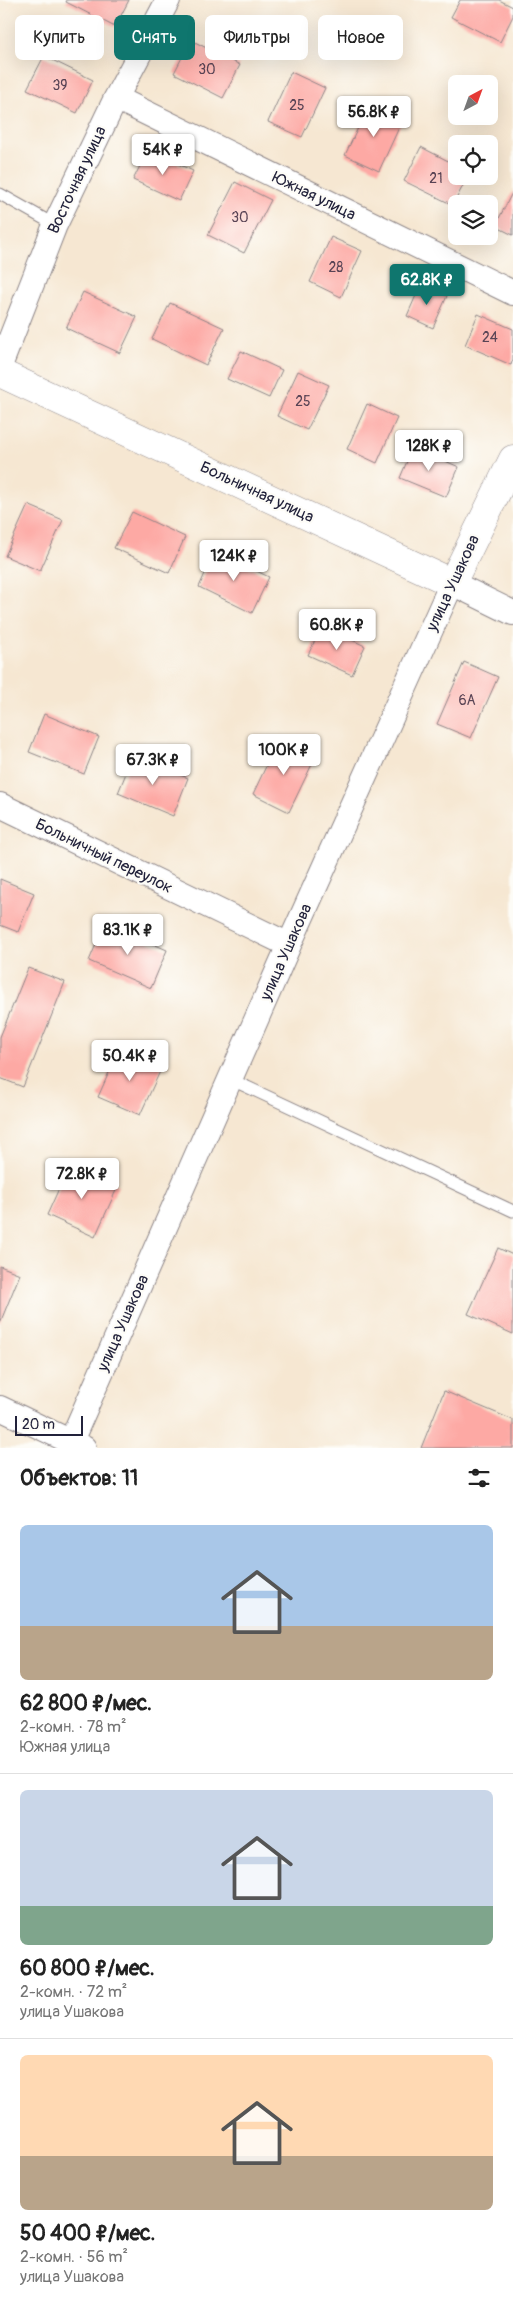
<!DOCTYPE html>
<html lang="ru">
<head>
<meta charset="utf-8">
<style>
  :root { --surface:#fff; --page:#f6f6f6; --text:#222; --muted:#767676; --line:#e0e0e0; --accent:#0f766e }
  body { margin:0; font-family:Pangolin,sans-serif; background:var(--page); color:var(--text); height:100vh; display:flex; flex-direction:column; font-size:19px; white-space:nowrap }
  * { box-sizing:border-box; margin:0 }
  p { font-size:16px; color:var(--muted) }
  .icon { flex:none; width:28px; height:28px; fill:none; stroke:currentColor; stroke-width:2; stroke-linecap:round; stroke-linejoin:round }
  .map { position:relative; height:1448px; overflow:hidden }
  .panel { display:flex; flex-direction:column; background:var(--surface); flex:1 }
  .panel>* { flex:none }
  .banner { position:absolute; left:15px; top:15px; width:484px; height:45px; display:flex; gap:10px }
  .needle { width:32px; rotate:41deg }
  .fabs { position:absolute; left:448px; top:75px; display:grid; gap:10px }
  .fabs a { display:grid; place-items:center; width:50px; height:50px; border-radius:8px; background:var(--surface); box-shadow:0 5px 20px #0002; font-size:25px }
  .scale { position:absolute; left:15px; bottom:12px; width:68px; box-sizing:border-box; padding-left:5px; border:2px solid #22223b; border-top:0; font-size:14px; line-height:18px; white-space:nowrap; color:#22223b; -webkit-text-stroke:4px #fdfcf7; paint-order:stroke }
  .price { position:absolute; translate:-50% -42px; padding:0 11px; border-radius:5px; background:#fff; color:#222; font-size:16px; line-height:32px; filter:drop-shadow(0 1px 2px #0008) }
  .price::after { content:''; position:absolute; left:50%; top:30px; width:15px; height:11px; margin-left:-8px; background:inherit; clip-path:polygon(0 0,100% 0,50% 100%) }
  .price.selected { background:var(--accent); color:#fff }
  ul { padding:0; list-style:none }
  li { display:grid; align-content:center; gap:10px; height:265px; padding:0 20px }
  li+li { border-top:1px solid var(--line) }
  li span { display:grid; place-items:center; height:155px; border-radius:8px; color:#555 }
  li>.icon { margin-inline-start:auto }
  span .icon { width:90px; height:90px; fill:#fffc; stroke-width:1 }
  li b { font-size:21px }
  h2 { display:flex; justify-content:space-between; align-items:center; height:60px; padding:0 20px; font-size:21px }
  .tag { padding:0 18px; border-radius:8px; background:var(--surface); box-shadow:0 5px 20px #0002; font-size:18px; line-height:45px }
  .tag.selected { background:var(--accent); color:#fff }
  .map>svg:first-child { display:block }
  .building { fill:#fda9a4 }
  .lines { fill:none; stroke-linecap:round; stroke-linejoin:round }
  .service-casing { stroke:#8c8486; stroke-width:13 }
  .minor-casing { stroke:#8c8486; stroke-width:26 }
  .tertiary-casing { stroke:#8c8486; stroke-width:29 }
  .service { stroke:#fff; stroke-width:11 }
  .minor { stroke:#fff; stroke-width:24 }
  .tertiary { stroke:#fff; stroke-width:28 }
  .labels { text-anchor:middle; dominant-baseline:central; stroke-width:4.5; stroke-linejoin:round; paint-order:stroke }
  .number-label { font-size:14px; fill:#594455 }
  .street-label { font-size:16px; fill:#22223b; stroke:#fdfcf7 }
</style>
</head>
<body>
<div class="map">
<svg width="513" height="1448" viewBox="0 0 513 1448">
  <rect width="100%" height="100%" fill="#fdfcf7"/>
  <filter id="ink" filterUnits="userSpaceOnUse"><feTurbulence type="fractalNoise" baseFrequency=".02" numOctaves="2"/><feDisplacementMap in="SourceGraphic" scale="10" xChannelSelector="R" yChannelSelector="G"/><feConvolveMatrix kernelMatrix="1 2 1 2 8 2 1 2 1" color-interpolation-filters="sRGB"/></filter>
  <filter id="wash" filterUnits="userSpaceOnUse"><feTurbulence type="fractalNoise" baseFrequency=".0096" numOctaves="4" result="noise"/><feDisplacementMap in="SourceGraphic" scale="20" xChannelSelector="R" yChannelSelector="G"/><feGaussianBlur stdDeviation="1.12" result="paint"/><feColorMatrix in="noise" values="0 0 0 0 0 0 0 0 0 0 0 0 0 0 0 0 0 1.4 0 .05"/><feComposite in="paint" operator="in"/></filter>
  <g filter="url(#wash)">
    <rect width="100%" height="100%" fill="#f6e7d2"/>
    <g id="blocks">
      <path class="building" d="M 67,0 L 129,0 L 115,27 L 66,2 Z
        M 460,0 L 499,0 L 513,7 L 513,16 L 500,42 L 451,17 Z
        M 191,40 L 240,65 L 223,98 L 174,73 Z
        M 44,56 L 93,80 L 77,113 L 27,89 Z
        M 291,72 L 325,88 L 302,137 L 268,122 Z
        M 369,105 L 402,121 L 379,171 L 345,155 Z
        M 421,147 L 456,165 L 456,176 L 468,176 L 453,205 L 404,181 Z
        M 148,150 L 193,171 L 179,201 L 133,180 Z
        M 235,182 L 271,200 L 244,253 L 208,235 Z
        M 513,191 L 513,235 L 495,226 Z
        M 331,237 L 362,251 L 341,297 L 310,282 Z
        M 421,284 L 447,296 L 433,328 L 407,316 Z
        M 83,292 L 137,317 L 120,353 L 66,328 Z
        M 170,303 L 224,328 L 206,365 L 152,339 Z
        M 478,314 L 513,329 L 513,359 L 511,365 L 465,345 Z
        M 241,351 L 282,370 L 269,398 L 227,379 Z
        M 298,371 L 329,385 L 307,430 L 277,416 Z
        M 367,404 L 397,418 L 377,463 L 347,449 Z
        M 413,447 L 459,467 L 446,497 L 400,478 Z
        M 28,505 L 63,520 L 40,571 L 5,556 Z
        M 132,512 L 185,537 L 169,573 L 114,548 Z
        M 215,551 L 269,577 L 252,613 L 199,587 Z
        M 322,626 L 365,646 L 352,675 L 308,655 Z
        M 464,662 L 498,677 L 471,738 L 437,724 Z
        M 44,714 L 99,737 L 84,774 L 29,752 Z
        M 278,741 L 315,758 L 289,812 L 253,794 Z
        M 133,756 L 188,778 L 173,816 L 118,793 Z
        M 0,879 L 34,893 L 18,932 L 0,925 Z
        M 105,923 L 167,950 L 151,988 L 89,961 Z
        M 28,968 L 65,982 L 23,1087 L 0,1078 L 0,1037 Z
        M 120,1048 L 162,1067 L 140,1115 L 98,1097 Z
        M 70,1164 L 118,1186 L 95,1237 L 47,1215 Z
        M 498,1248 L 513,1255 L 513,1334 L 468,1314 Z
        M 0,1266 L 20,1274 L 0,1323 Z
        M 444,1391 L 513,1420 L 513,1448 L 421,1448 Z"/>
    </g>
  </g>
  <g filter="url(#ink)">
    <use href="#blocks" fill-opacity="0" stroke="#8c8486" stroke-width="1"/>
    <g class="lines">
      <g class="service-casing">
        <path id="service" d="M 0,194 L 55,225
          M 230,1079 L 513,1211"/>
      </g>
      <g class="minor-casing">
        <path id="minor" d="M 116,98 L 513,293
          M 0,366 L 55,225 L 116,98 L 168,0
          M 0,805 L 289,945
          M 0,1408 L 84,1448
          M 68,1448 L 289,945 L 452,583 L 513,613"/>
      </g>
      <g class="tertiary-casing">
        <path id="tertiary" d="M 0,373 L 452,583 L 513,459"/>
      </g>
      <use href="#service" class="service"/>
      <use href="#minor" class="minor"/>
      <use href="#tertiary" class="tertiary"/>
    </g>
  </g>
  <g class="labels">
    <g class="number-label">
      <text x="207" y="69">30</text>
      <text x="60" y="85">39</text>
      <text x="297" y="105">25</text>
      <text x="436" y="178">21</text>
      <text x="240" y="217">30</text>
      <text x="336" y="267">28</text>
      <text x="490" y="337">24</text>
      <text x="303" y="401">25</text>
      <text x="467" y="700">6А</text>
    </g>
    <g class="street-label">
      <text transform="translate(77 180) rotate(-65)">Восточная улица</text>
      <text transform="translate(314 196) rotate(26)">Южная улица</text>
      <text transform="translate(257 492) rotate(25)">Больничная улица</text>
      <text transform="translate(453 583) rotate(-65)">улица Ушакова</text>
      <text transform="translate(104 856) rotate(26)">Больничный переулок</text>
      <text transform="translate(286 952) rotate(-66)">улица Ушакова</text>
      <text transform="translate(123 1323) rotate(-66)">улица Ушакова</text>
    </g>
  </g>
</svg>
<div class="fabs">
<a><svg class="needle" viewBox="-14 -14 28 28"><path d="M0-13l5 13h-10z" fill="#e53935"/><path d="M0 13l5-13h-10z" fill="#767676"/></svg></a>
<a><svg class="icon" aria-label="locate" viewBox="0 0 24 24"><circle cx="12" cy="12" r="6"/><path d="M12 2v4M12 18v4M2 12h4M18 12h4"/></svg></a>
<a><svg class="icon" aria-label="layers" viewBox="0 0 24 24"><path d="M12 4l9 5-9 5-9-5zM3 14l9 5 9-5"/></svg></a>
</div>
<div class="scale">20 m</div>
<b class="price" style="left:374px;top:138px">56.8K ₽</b>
<b class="price" style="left:163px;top:176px">54K ₽</b>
<b class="price selected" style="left:427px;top:306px">62.8K ₽</b>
<b class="price" style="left:429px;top:472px">128K ₽</b>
<b class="price" style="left:234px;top:582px">124K ₽</b>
<b class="price" style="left:337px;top:651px">60.8K ₽</b>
<b class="price" style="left:284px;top:776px">100K ₽</b>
<b class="price" style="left:153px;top:786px">67.3K ₽</b>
<b class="price" style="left:128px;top:956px">83.1K ₽</b>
<b class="price" style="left:130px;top:1082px">50.4K ₽</b>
<b class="price" style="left:82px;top:1200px">72.8K ₽</b>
<div class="banner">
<a class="tag">Купить</a>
<a class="tag selected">Снять</a>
<a class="tag">Фильтры</a>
<a class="tag">Новое</a>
</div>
</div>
<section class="panel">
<h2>Объектов: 11<svg class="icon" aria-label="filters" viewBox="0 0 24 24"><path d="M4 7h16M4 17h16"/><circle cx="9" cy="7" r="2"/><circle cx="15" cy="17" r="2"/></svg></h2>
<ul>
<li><span style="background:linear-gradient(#a9c7e8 65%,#b9a48a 0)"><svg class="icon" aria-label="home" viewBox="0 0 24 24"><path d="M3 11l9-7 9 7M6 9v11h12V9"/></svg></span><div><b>62 800 ₽/мес.</b><p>2-комн. · 78 m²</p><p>Южная улица</p></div></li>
<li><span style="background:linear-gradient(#c9d6e8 75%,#7fa58c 0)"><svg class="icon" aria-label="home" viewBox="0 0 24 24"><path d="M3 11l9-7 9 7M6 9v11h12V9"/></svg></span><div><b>60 800 ₽/мес.</b><p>2-комн. · 72 m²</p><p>улица Ушакова</p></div></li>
<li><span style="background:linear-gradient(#ffd9b3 65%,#b9a48a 0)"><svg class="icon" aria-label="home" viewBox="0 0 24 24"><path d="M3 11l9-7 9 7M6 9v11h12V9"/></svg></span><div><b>50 400 ₽/мес.</b><p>2-комн. · 56 m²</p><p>улица Ушакова</p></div></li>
</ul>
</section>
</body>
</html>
